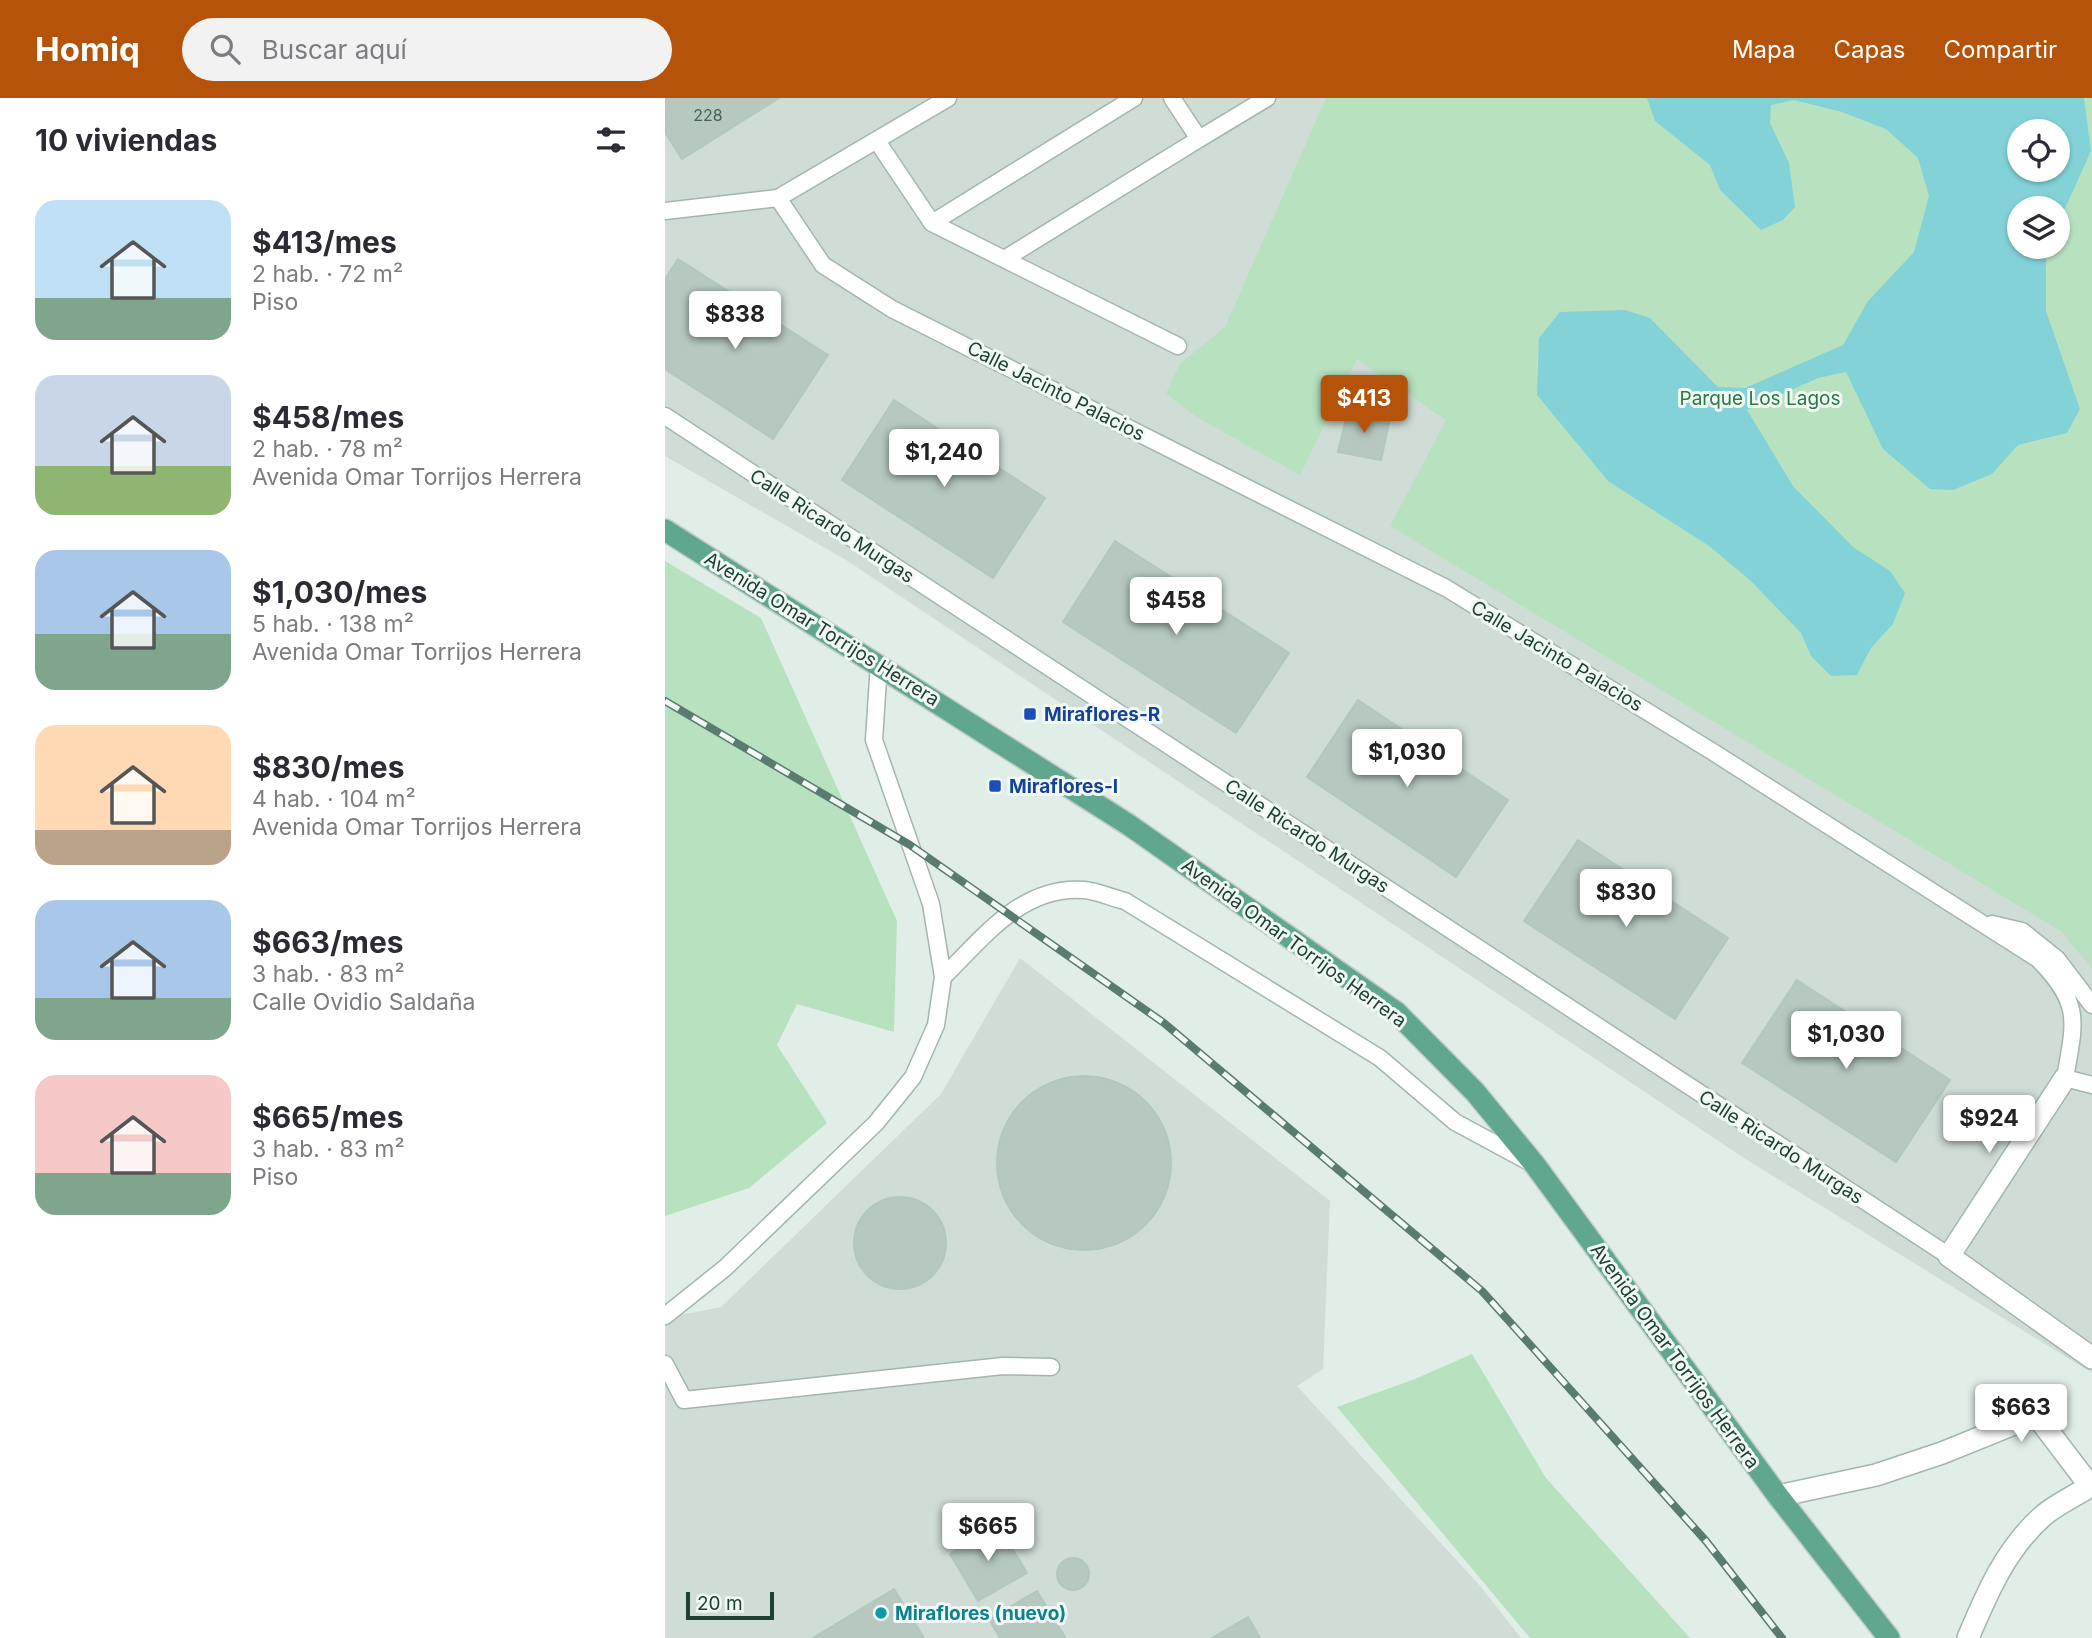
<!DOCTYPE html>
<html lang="es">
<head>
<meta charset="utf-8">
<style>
  :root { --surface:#fff; --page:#f2f2f3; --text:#2b2b33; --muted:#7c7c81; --accent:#b45309 }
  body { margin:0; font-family:Inter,sans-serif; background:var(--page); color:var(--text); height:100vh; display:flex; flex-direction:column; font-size:26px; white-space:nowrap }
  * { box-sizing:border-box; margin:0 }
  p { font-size:23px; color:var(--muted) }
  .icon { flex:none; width:38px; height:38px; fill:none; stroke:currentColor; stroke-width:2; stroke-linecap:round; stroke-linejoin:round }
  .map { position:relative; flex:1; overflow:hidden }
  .drawer { display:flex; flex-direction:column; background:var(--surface); width:665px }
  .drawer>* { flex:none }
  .fabs { position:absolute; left:1342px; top:21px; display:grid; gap:14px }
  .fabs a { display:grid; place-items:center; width:63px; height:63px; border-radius:50%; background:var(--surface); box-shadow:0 2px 5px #0004; font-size:35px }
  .scale { position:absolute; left:21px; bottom:18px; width:88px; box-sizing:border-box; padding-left:7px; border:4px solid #1f4035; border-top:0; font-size:19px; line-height:24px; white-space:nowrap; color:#1f4035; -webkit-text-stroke:5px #f2f9f5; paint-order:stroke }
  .price { position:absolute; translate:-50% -60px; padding:0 16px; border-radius:7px; background:#fff; color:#222; font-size:23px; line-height:46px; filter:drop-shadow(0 2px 4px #0008) }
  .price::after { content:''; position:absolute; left:50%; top:42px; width:21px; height:16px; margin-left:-10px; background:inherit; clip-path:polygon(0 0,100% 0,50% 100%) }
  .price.on { background:var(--accent); color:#fff }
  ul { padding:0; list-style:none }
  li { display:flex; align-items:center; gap:21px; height:175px; padding:0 35px }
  li span { display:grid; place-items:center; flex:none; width:196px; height:140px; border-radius:21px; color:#555 }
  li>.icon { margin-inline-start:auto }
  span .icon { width:84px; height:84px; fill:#fffc; stroke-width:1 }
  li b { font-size:30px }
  h2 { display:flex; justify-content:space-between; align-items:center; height:84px; padding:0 35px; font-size:30px }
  header { display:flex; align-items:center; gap:42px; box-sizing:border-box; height:98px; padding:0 35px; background:var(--accent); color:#fff }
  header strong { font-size:33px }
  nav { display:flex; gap:38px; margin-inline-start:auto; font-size:24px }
  .search { width:490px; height:63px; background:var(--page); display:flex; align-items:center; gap:18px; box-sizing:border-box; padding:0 24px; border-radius:38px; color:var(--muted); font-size:26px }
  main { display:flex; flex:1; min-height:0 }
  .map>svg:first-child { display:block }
  .built { fill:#cfddd6; fill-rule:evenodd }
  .green { fill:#b8e1c0; fill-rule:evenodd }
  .water { fill:#83d2d8; fill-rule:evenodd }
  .building { fill:#b6c8c0; stroke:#b3c8bd; stroke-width:2 }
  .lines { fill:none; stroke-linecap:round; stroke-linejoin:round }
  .service-casing { stroke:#a3b6ae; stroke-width:19 }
  .minor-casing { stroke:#a3b6ae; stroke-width:24 }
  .primary-casing { stroke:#c0cac6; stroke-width:24 }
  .service { stroke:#fff; stroke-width:16 }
  .minor { stroke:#fff; stroke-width:21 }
  .primary { stroke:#61a790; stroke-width:21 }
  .rail-casing { stroke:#5a7c70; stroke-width:8 }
  .rail { stroke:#f2f9f5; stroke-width:5; stroke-dasharray:16; stroke-linecap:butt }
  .transit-dot { fill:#1a4fb4; stroke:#f2f9f5; stroke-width:2.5 }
  .culture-dot { fill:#0f9aa8; stroke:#f2f9f5; stroke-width:2.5 }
  .labels { text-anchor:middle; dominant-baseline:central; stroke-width:6; stroke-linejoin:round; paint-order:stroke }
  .number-label { font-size:16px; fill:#456258 }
  .street-label { font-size:19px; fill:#1f4035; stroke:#f2f9f5 }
  .park-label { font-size:19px; fill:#257b40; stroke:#f2f9f5 }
  .transit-label { font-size:19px; font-weight:bold; fill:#164399; stroke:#f2f9f5; text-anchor:start }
  .culture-label { font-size:19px; font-weight:bold; fill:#0d838f; stroke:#f2f9f5; text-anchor:start }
</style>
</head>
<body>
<header>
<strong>Homiq</strong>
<div class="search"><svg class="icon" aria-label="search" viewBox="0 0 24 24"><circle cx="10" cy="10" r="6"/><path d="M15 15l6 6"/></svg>Buscar aquí</div>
<nav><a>Mapa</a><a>Capas</a><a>Compartir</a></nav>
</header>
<main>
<section class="drawer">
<h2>10 viviendas<svg class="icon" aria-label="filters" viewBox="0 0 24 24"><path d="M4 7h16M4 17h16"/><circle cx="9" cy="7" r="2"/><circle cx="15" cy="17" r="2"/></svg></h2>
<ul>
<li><span style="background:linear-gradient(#bfe0f5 70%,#7fa58c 0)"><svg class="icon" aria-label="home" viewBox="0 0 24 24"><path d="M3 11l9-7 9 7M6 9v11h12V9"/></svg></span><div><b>$413/mes</b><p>2 hab. · 72 m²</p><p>Piso</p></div></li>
<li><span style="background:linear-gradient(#c9d6e8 65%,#8fb573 0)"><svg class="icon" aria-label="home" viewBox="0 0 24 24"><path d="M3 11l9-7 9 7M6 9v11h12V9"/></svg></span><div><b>$458/mes</b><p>2 hab. · 78 m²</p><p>Avenida Omar Torrijos Herrera</p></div></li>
<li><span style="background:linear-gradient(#a9c7e8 60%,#7fa58c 0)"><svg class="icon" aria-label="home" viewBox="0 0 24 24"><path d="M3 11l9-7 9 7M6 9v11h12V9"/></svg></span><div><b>$1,030/mes</b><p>5 hab. · 138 m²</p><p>Avenida Omar Torrijos Herrera</p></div></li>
<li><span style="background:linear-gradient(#ffd9b3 75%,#b9a48a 0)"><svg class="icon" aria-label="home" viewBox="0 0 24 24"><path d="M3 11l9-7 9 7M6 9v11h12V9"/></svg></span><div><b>$830/mes</b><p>4 hab. · 104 m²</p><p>Avenida Omar Torrijos Herrera</p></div></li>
<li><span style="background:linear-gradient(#a9c7e8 70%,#7fa58c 0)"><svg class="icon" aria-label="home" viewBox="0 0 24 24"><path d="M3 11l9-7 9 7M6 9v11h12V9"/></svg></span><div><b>$663/mes</b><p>3 hab. · 83 m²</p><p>Calle Ovidio Saldaña</p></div></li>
<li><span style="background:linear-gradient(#f6c9c9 70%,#7fa58c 0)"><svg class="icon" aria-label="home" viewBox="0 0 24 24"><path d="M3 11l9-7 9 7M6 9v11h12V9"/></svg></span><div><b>$665/mes</b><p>3 hab. · 83 m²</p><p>Piso</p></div></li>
</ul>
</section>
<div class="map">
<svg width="1427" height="1540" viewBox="0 0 1427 1540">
  <rect width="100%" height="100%" fill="#e1ede7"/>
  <path class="built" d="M 0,0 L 1427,0 L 1427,1275 L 1079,1060 L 181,462 L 0,358 ZM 1354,33 L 1393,33 L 1393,72 L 1354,72 ZM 1354,110 L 1393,110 L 1393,149 L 1354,149 Z
    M 355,860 L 665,1103 L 658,1271 L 632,1288 L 816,1489 L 856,1540 L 0,1540 L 0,1220 L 56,1209 L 276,996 Z"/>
  <path class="green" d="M 661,0 L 1427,0 L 1427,871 L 1397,834 L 725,428 L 781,322 L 692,261 L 635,377 L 530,318 L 501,295 L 515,266 L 560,229 ZM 1354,33 L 1393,33 L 1393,72 L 1354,72 ZM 1354,110 L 1393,110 L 1393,149 L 1354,149 Z
    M 0,463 L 96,520 L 232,823 L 229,934 L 132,906 L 112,947 L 162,1025 L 84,1090 L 0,1118 Z
    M 807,1256 L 881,1380 L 1025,1540 L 865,1540 L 672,1309 L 750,1281 Z"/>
  <path class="water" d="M 982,0 L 1419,0 L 1426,53 L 1393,126 L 1393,110 L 1354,110 L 1354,149 L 1384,149 L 1381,156 L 1381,213 L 1415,311 L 1402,335 L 1353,347 L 1327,376 L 1288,392 L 1265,391 L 1218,351 L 1181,274 L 1153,280 L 1082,312 L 1128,388 L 1188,449 L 1225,473 L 1240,495 L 1228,526 L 1206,550 L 1192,577 L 1166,578 L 1146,558 L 1136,535 L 1086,483 L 1044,448 L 943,383 L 872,297 L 874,240 L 895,214 L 960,212 L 985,220 L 1053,289 L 1080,290 L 1178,247 L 1203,203 L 1249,154 L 1264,98 L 1253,60 L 1221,31 L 1177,14 L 1129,2 L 1106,7 L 1105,25 L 1124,65 L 1130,109 L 1118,122 L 1096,132 L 1055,92 L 1045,67 L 990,23 ZM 1354,33 L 1393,33 L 1393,72 L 1354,72 Z"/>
  <path class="building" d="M 0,0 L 114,0 L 17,61 L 0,34 Z
    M 13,161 L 163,257 L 108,341 L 0,271 L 0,181 Z
    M 229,302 L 380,400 L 328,480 L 177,382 Z
    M 683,312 L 725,321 L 716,362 L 673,354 Z
    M 450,443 L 624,555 L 571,635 L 398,524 Z
    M 693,602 L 843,702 L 791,779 L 642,679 Z
    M 913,742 L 1063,840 L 1010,921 L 859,823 Z
    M 1132,882 L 1285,982 L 1231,1064 L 1077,965 Z
    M332 1065a87 87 0 1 1 174 0a87 87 0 1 1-174 0Z
    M189 1145a46 46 0 1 1 92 0a46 46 0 1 1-92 0Z
    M 333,1427 L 362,1475 L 313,1503 L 285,1456 Z
    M392 1476a16 16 0 1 1 32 0a16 16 0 1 1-32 0Z
    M 229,1491 L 259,1540 L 148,1540 Z
    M 372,1493 L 400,1539 L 335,1540 L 324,1521 Z
    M 583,1519 L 595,1540 L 547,1540 Z"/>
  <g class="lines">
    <g class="service-casing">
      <path id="service" d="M 534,41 L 602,0
        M 212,43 L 267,125 L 513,248
        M 113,100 L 158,167 L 227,211 L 781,490 L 1048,654 L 1373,861 C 1417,906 1410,923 1400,980 L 1427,987
        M 0,113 L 113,100 L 283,0
        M 267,125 L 469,0
        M 341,160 L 534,41 L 507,0
        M 0,318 L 1284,1158
        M 1327,826 L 1357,833 L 1392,861 L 1427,907
        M 278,879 C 318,840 357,787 419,792 C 432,793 447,800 460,803 L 715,960 L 790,1024 L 864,1064
        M 0,1218 L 60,1170 L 211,1025 L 248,979 L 271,927 L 278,879 L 266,806 L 209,642 L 214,565
        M 0,1266 L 19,1302 L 338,1268 L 386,1269"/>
    </g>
    <g class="minor-casing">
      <path id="minor" d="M 1400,980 L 1284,1158 L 1427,1260
        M 1113,1398 L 1211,1377 L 1277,1355 L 1371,1317 L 1425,1388 C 1410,1398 1392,1406 1379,1417 C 1341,1450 1322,1495 1303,1540"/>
    </g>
    <g class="primary-casing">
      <path id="primary" d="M 0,432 L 464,727 L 731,914 L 810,994 L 870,1067 L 1113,1398 L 1224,1540"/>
    </g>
    <use href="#service" class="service"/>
    <use href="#minor" class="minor"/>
    <use href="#primary" class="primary"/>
    <g class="rail-casing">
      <path id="rail" d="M 0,603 L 245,747 L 499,925 L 817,1193 L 1041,1443 L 1117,1540"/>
    </g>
    <use href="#rail" class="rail"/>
  </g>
  <g class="transit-dot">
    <rect x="358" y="609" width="14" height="14" rx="3.5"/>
    <rect x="323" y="681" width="14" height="14" rx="3.5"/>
  </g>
  <circle class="culture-dot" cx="216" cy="1515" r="7"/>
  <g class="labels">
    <g class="number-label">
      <text x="43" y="17">228</text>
    </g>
    <g class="street-label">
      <text transform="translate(391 293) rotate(27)">Calle Jacinto Palacios</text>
      <text transform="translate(167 428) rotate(33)">Calle Ricardo Murgas</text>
      <text transform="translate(157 531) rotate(32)">Avenida Omar Torrijos Herrera</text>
      <text transform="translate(892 558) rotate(31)">Calle Jacinto Palacios</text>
      <text transform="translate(642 738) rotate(33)">Calle Ricardo Murgas</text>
      <text transform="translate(629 845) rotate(36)">Avenida Omar Torrijos Herrera</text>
      <text transform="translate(1116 1049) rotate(33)">Calle Ricardo Murgas</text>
      <text transform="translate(1010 1258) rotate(54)">Avenida Omar Torrijos Herrera</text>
    </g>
    <g class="park-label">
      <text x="1095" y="300">Parque Los Lagos</text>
    </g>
    <g class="transit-label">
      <text x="379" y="616">Miraflores-R</text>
      <text x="344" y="688">Miraflores-I</text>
    </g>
    <g class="culture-label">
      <text x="230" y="1515">Miraflores (nuevo)</text>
    </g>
  </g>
</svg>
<div class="fabs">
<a><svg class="icon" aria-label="locate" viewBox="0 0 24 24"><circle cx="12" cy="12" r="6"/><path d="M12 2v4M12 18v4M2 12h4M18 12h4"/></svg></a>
<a><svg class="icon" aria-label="layers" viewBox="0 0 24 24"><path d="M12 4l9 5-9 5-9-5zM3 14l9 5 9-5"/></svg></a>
</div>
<div class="scale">20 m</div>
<b class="price" style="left:70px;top:253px">$838</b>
<b class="price on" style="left:699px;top:337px">$413</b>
<b class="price" style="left:279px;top:391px">$1,240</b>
<b class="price" style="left:511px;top:539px">$458</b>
<b class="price" style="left:742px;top:691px">$1,030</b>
<b class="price" style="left:961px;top:831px">$830</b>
<b class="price" style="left:1181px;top:973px">$1,030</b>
<b class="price" style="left:1324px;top:1057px">$924</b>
<b class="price" style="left:1356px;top:1346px">$663</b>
<b class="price" style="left:323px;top:1465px">$665</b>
</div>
</main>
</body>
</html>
